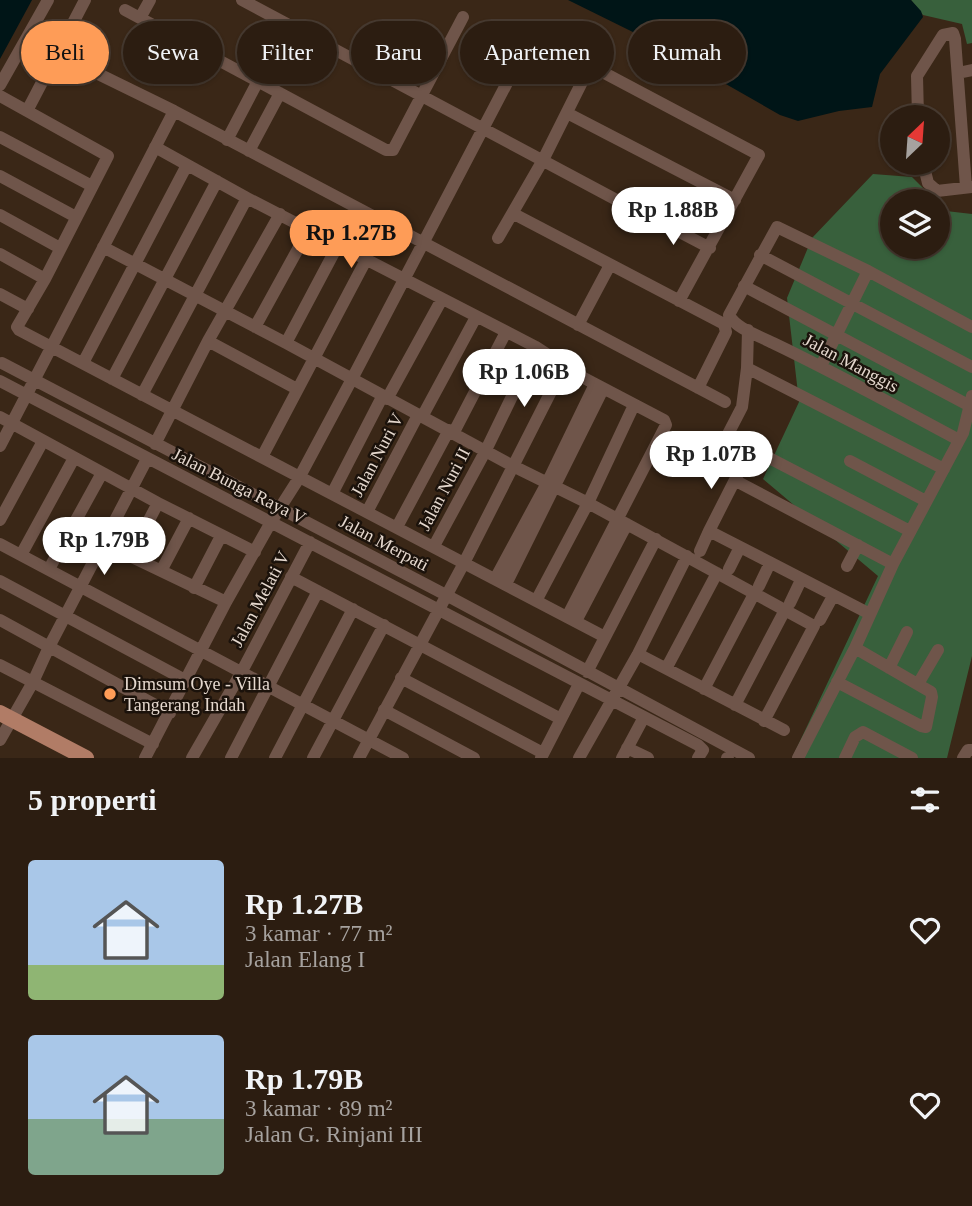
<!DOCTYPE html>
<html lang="id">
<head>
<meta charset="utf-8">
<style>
  :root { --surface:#2c1d11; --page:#382a1f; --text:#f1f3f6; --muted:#a6a29f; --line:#483b31; --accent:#fe9c57 }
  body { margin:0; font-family:Georgia,serif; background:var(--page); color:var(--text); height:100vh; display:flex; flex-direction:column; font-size:26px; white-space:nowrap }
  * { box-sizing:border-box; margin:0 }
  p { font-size:23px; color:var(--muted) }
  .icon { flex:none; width:38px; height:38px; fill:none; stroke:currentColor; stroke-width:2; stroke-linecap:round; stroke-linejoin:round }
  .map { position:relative; height:758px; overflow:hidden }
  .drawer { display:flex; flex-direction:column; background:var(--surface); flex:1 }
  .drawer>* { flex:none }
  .top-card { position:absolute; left:21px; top:21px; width:931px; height:63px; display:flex; gap:14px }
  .needle { width:46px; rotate:25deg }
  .tools { position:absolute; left:880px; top:105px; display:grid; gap:14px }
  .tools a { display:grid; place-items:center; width:70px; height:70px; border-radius:50%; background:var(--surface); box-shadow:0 2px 5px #0004,0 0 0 2px var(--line); font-size:35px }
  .price { position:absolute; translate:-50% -60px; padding:0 16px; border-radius:24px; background:#fff; color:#222; font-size:23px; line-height:46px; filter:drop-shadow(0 2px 4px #0008) }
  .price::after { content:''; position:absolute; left:50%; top:42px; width:21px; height:16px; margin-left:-10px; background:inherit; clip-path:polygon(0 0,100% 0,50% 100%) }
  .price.active { background:var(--accent); color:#111 }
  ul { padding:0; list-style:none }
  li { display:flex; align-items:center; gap:21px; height:175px; padding:0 28px }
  li span { display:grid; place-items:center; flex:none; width:196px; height:140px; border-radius:7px; color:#555 }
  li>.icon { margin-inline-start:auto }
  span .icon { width:84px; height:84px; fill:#fffc; stroke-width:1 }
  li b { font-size:30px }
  h2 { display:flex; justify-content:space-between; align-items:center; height:84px; padding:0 28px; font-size:30px }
  .chip { padding:0 24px; border-radius:32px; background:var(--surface); box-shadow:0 2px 5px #0004,0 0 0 2px var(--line); font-size:24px; line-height:63px }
  .chip.active { background:var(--accent); color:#111 }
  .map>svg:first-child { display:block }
  .green { fill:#38603c }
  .water { fill:#001517 }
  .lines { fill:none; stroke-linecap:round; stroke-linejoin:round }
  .minor { stroke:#6f554a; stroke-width:12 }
  .major { stroke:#b17c66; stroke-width:16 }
  .poi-dot { fill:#fe9c57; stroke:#1b120b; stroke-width:2.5 }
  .labels { text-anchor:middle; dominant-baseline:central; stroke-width:5; stroke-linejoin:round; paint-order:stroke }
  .street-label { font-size:18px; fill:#e5d8ce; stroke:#1b120b }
  .poi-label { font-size:18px; fill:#e5d8ce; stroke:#1b120b; text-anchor:start }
</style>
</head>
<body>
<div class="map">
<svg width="972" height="758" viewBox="0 0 972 758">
  <rect width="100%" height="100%" fill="#3a2717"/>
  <path class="green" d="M 911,0 L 972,0 L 972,43 L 967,44 L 962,24 L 923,15 Z
    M 873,174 L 912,177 L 936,201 L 892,201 L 892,247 L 938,247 L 938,204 L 946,211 L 972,214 L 972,656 L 947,758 L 792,758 L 878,576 L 763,479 L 799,402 L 787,298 L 812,238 Z"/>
  <path class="water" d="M 0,0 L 32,0 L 0,59 Z
    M 568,0 L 911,0 L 921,11 L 923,17 L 880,74 L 872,107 L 839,111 L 798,121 L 780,115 L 645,38 Z"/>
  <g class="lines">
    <path class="minor" d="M 242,0 L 626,205
      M 125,10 L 386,150 L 393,150 L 463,17
      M 140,18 L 150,0
      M 82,66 L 174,111 L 725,402
      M 958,73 L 972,70
      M 0,85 L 48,0
      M 0,96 L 108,156 L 45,279 L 17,327 L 19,330 L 605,637
      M 27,111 L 85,0
      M 567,113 L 735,200
      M 918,117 L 917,76 L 943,35 L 953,33 L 955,39 L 966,187
      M 0,137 L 92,186
      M 227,140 L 258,81
      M 155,147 L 247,198 L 536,347 L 582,377 L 664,420 L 666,425 L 567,617
      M 249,151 L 280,93
      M 923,163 L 928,183 L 937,191 L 972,187
      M 0,176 L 76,217
      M 514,214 L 724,324 L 726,332 L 698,388
      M 0,215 L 60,248
      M 651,217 L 710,248
      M 498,238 L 543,160 L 587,72 L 593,67 L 759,155 L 679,301
      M 103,247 L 286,343 L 513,466 L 588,503 L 814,626 L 764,721
      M 0,254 L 45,279
      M 760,255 L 972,367
      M 744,286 L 970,406
      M 0,294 L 28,309
      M 578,325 L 610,265
      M 255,327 L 309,229
      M 748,330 L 747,368 L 742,407 L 727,436 L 910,531
      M 208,341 L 297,389
      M 286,343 L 338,245
      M 2,363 L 446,595 L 749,758
      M 83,363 L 187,165
      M 821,366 L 868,271
      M 747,368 L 944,469
      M 112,379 L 217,181
      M 0,381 L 698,745 L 703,750 L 698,758
      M 142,395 L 247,198
      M 387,399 L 442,299
      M 0,417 L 158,503 L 255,552
      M 422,417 L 476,317
      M 454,432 L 506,332
      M 959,440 C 897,407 836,373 773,343 C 760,336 736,329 729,315 L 777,227 L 868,271 L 972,327
      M 155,444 L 208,341 L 280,214
      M 0,446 L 174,111
      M 262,457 L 366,260
      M 850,461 L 926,501
      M 742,466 L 709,531 L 870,614
      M 736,481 L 893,564
      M 332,494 L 382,397
      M 367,512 L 418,415
      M 0,520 L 43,441
      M 397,527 L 449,430
      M 103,543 L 226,602
      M 0,544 L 403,758
      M 434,546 L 486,450 L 536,347
      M 700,551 L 709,531
      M 21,555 L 74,458
      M 130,556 L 158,503
      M 847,566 L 858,545
      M 49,569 L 102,473
      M 729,569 L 740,547
      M 161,571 L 189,518
      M 291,577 L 561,719
      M 495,579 L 547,483 L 595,384
      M 0,581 L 187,681
      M 506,584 L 603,389
      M 759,586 L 770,563
      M 194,588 L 221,536
      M 536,601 L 588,503 L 634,405
      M 790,603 L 801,580
      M 0,620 L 170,713
      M 820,620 L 833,596
      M 576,621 L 627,524
      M 638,654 L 784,730
      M 0,665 L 153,744
      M 667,667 L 717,573
      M 889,668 L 907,632
      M 587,672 L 656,539
      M 401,678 L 543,753
      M 837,682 L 921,726 L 926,727 L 932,697 L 931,692 L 855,648
      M 918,684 L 938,650
      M 704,689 L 754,594
      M 735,705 L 785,610
      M 384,710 L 474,758
      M 0,740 L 33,682 L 49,647 L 147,459
      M 627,748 L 648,758
      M 145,758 L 226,602 L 271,522 L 299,478 L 352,379 L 531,37
      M 192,758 L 241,673 L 310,542
      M 231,758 L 318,591
      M 275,758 L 353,609
      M 313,758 L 384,625
      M 359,758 L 464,563 L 564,366
      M 541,758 L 579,684
      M 579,758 L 638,654 L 687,556
      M 622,758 L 644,717
      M 727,758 L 728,758
      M 798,758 L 855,648 L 893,564 L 963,433 L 972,396
      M 845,758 L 855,737 L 863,732 L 912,758
      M 963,758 L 968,750 L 972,750"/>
    <path class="major" d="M 0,713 L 86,758"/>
  </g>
  <circle class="poi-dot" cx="110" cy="694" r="7"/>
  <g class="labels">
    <g class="street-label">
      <text transform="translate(851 363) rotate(28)">Jalan Manggis</text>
      <text transform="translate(377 455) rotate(-62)">Jalan Nuri V</text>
      <text transform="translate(239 486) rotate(27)">Jalan Bunga Raya V</text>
      <text transform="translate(444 489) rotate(-62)">Jalan Nuri II</text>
      <text transform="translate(384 543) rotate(28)">Jalan Merpati</text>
      <text transform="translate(260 599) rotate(-62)">Jalan Melati V</text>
    </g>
    <g class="poi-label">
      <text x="124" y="684">Dimsum Oye - Villa<tspan x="124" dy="21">Tangerang Indah</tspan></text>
    </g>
  </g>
</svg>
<div class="tools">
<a><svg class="needle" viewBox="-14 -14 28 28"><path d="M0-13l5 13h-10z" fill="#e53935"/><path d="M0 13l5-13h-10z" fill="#a6a29f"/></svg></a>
<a><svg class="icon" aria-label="layers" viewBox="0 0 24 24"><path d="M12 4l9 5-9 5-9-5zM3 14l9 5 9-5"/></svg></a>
</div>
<b class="price" style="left:673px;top:247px">Rp 1.88B</b>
<b class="price active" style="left:351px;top:270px">Rp 1.27B</b>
<b class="price" style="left:524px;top:409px">Rp 1.06B</b>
<b class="price" style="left:711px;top:491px">Rp 1.07B</b>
<b class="price" style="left:104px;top:577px">Rp 1.79B</b>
<div class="top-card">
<a class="chip active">Beli</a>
<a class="chip">Sewa</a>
<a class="chip">Filter</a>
<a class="chip">Baru</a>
<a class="chip">Apartemen</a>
<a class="chip">Rumah</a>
</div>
</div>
<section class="drawer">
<h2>5 properti<svg class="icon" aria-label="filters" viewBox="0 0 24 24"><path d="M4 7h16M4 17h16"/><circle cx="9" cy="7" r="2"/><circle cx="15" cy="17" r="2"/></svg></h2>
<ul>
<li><span style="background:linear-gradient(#a9c7e8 75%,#8fb573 0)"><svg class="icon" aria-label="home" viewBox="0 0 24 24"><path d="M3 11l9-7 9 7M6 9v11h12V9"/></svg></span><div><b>Rp 1.27B</b><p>3 kamar · 77 m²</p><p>Jalan Elang I</p></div><svg class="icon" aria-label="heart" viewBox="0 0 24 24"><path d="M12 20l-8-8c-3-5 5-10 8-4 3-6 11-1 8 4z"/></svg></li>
<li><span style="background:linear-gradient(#a9c7e8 60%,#7fa58c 0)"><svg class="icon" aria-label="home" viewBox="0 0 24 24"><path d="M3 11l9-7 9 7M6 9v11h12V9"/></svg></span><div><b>Rp 1.79B</b><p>3 kamar · 89 m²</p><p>Jalan G. Rinjani III</p></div><svg class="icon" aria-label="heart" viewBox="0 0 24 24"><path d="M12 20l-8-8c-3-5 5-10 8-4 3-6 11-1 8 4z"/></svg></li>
</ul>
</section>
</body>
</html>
